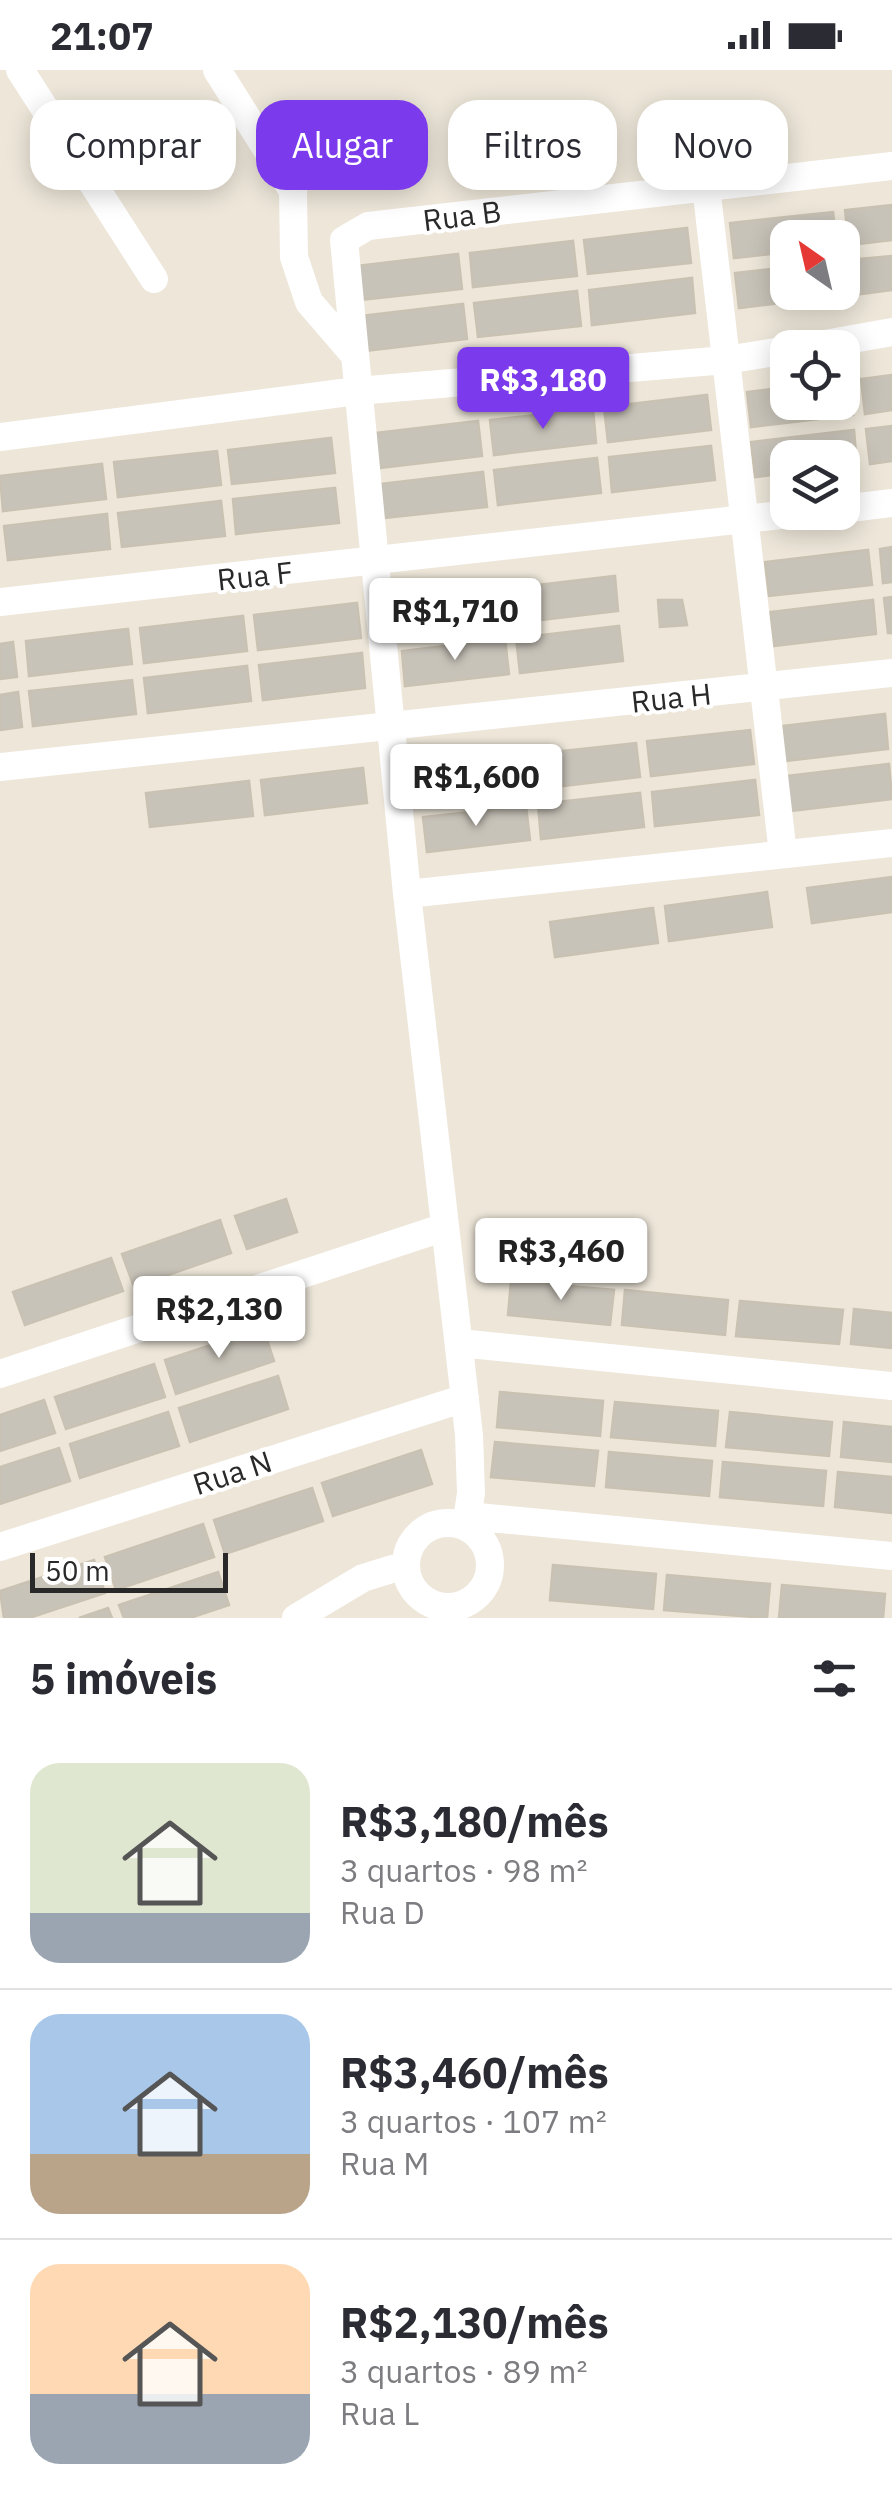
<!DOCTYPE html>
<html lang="pt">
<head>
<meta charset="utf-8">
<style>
  :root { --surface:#fff; --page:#f2f2f3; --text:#2b2b33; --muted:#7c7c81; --line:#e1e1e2; --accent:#7c3aed }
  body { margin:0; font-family:"IBM Plex Sans",sans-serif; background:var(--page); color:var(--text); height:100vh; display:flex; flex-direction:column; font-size:38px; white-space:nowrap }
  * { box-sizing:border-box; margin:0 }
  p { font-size:32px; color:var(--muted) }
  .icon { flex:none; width:55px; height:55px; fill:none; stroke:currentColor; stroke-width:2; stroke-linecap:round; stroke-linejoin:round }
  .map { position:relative; height:1548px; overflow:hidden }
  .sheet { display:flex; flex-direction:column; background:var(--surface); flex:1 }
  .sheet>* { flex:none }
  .hud { position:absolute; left:30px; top:30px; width:832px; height:90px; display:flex; gap:20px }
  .needle { width:65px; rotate:326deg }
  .fabs { position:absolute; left:770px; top:150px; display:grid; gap:20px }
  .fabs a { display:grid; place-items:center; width:90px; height:90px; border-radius:20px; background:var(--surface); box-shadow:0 5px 25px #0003; font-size:50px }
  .scale { position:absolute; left:30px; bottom:25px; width:198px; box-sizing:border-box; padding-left:10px; border:5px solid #292929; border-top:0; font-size:28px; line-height:35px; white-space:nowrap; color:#292929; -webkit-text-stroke:8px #fff; paint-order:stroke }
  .price { position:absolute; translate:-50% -85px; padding:0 22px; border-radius:10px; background:#fff; color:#222; font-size:32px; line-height:65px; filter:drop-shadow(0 2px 5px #0008) }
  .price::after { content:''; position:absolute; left:50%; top:60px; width:30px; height:22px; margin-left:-15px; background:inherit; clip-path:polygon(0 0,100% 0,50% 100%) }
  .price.current { background:var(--accent); color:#fff }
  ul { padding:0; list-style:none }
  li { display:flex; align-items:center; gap:30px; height:250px; padding:0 30px }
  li+li { border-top:2px solid var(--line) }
  li span { display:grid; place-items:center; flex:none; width:280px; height:200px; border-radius:30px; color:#555 }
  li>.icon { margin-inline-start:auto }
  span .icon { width:120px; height:120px; fill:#fffc; stroke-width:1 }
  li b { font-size:42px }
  h2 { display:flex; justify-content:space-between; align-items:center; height:120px; padding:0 30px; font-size:42px }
  .pill { padding:0 35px; border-radius:30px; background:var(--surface); box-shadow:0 5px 25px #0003; font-size:35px; line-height:90px }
  .pill.current { background:var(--accent); color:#fff }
  .status { display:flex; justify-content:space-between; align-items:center; height:70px; padding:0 50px; background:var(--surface); direction:ltr }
  .status svg { height:28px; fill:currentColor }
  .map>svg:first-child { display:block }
  .building { fill:#c8c3b9; stroke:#c9c2b3; stroke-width:2.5 }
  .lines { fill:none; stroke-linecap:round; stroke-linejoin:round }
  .minor { stroke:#fff; stroke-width:28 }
  .labels { text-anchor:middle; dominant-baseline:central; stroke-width:8; stroke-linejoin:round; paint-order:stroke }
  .street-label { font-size:30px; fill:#292929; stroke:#fff }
</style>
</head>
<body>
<div class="status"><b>21:07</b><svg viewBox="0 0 49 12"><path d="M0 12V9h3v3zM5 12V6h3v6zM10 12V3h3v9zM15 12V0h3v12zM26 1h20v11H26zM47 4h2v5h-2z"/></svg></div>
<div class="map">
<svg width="892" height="1548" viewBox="0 0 892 1548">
  <rect width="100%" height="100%" fill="#ede6d9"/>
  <path class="building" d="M 892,135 L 892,170 L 849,175 L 845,140 Z
    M 833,142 L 836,168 L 788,168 L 788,182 L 734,188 L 730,153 Z
    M 687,158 L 691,193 L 588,204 L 584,170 Z
    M 573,171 L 577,206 L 473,217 L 470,183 Z
    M 458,184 L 462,219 L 359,230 L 356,196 Z
    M 892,186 L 892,220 L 853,225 L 849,190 Z
    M 788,197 L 788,222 L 841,222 L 841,226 L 739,238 L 735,203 Z
    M 692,208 L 695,243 L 592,255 L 589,220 Z
    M 577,221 L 581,256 L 478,267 L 474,233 Z
    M 463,234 L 467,269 L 364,281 L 360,246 Z
    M 892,305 L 892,340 L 865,344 L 861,309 Z
    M 849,310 L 853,345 L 751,357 L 747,322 L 788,317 L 788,332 L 842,332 L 842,311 Z
    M 707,325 L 711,360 L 608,372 L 604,337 Z
    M 593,339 L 596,373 L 494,385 L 490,350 Z
    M 478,351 L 482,386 L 379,398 L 375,363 Z
    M 892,356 L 892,391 L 870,394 L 866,359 Z
    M 854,360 L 857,395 L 842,397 L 842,388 L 788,388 L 788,403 L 755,407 L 751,372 Z
    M 331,368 L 335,403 L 232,414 L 228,380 Z
    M 711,376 L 715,410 L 612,422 L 609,387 Z
    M 217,381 L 221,415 L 118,427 L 114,392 Z
    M 597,388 L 601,423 L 498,435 L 494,400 Z
    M 102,394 L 106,429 L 3,441 L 0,406 Z
    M 483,402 L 487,437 L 383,448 L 380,414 Z
    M 335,418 L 339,453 L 236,464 L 233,429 Z
    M 221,431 L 225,466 L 122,477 L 118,443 Z
    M 107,444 L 110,479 L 8,490 L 4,456 Z
    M 892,477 L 892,512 L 883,513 L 880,479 Z
    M 868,480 L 872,515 L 769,526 L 765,492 Z
    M 615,506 L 618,541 L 515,553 L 511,518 Z
    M 500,519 L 504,554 L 401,566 L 397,531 Z
    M 892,527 L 892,563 L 888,563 L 884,528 Z
    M 658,530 L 682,530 L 687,555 L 660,557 Z
    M 873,530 L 876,564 L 773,576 L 770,542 Z
    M 357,533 L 361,568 L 258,580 L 254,545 Z
    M 243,546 L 247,581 L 144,593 L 140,558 Z
    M 619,556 L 623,591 L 520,603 L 516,568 Z
    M 128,559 L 132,594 L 29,606 L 26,571 Z
    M 505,569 L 509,604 L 405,616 L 402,581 Z
    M 13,572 L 17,607 L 0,609 L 0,574 Z
    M 362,583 L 365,618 L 263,630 L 259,595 Z
    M 247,596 L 251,631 L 148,643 L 144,608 Z
    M 132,610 L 136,644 L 33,656 L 29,621 Z
    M 18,622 L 22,657 L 0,660 L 0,625 Z
    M 885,644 L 888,679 L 785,691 L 782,656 Z
    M 750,660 L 754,694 L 651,706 L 647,671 Z
    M 636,673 L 640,707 L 537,719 L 533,684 Z
    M 521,686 L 525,720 L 423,732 L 419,697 Z
    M 889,694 L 892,729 L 790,741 L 786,706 Z
    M 363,698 L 367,733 L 265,745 L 261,710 Z
    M 755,710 L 759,745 L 655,756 L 652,722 Z
    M 249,711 L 253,746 L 150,757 L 146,723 Z
    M 640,723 L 644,757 L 541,769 L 538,734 Z
    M 526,736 L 530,770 L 427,782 L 423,747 Z
    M 892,807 L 892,842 L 812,853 L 807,818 Z
    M 767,822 L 772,857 L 669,871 L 665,836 Z
    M 653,838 L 658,873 L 555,887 L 550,852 Z
    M 286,1129 L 297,1162 L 247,1179 L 235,1146 Z
    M 220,1150 L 231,1183 L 134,1217 L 122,1184 Z
    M 111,1188 L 123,1221 L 25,1255 L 13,1222 Z
    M 511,1211 L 614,1220 L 610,1255 L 508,1245 Z
    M 625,1220 L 728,1230 L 725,1265 L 622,1255 Z
    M 740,1231 L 843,1240 L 839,1274 L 736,1266 Z
    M 854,1239 L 892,1243 L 892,1278 L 851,1274 Z
    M 263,1258 L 274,1291 L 176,1324 L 165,1290 Z
    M 154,1294 L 165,1327 L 66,1359 L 55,1327 Z
    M 278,1306 L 288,1339 L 190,1372 L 179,1338 Z
    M 500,1322 L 603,1331 L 600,1366 L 497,1357 Z
    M 44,1330 L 55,1363 L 0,1381 L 0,1345 Z
    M 615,1332 L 718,1341 L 715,1376 L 611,1367 Z
    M 168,1342 L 179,1376 L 80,1408 L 70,1374 Z
    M 730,1342 L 832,1352 L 829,1386 L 726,1377 Z
    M 844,1352 L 892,1357 L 892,1392 L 841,1387 Z
    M 495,1372 L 598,1381 L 594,1416 L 491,1407 Z
    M 59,1378 L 70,1411 L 0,1434 L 0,1397 Z
    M 421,1380 L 432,1414 L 333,1446 L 322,1413 Z
    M 609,1382 L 712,1391 L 709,1426 L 606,1417 Z
    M 723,1392 L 826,1401 L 823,1436 L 720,1427 Z
    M 838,1402 L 892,1407 L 892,1443 L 835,1437 Z
    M 312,1418 L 323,1451 L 225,1484 L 214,1450 Z
    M 203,1454 L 214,1487 L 116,1520 L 105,1487 Z
    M 94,1490 L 105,1523 L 29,1548 L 4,1548 L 0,1521 Z
    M 553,1495 L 656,1504 L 653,1539 L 550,1530 Z
    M 218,1502 L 229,1535 L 190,1548 L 124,1548 L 119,1535 Z
    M 667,1505 L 770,1514 L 767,1548 L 664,1540 Z
    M 782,1515 L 885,1524 L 883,1548 L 779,1548 Z
    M 108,1538 L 112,1548 L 79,1548 Z"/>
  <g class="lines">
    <path class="minor" d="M 20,0 L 154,209
      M 217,0 L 293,121 L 294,187 L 309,232 L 352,282
      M 706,116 L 783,784
      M 802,278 L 892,262
      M 0,367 L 357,321 L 726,290 L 788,280
      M 842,439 L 892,433
      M 0,532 L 808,442
      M 0,697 L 892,603
      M 407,824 L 892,773
      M 459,1273 L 892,1316
      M 0,1304 L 442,1158
      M 468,1446 L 892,1486
      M406 1495a42 42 0 1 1 84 0a42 42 0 1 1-84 0Z
      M 466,1457 L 471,1423 L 469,1365 L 407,824 L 344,170 L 368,156 L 892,96
      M 0,1477 L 465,1328
      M 296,1548 L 363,1508 L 405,1495"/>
  </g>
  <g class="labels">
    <g class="street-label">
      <text transform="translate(462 145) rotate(-7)">Rua B</text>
      <text transform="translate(255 505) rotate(-6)">Rua F</text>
      <text transform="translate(671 627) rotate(-6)">Rua H</text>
      <text transform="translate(232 1402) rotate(-18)">Rua N</text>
    </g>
  </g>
</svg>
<div class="fabs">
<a><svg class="needle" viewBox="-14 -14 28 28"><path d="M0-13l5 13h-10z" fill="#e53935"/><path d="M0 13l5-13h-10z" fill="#7c7c81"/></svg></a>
<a><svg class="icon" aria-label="locate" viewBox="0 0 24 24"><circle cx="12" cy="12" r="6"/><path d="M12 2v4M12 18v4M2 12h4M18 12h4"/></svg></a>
<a><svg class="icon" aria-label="layers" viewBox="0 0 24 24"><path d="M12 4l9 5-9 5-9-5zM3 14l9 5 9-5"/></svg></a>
</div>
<div class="scale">50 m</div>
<b class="price current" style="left:543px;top:362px">R$3,180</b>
<b class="price" style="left:455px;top:593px">R$1,710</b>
<b class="price" style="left:476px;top:759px">R$1,600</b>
<b class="price" style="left:561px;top:1233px">R$3,460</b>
<b class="price" style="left:219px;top:1291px">R$2,130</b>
<div class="hud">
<a class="pill">Comprar</a>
<a class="pill current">Alugar</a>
<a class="pill">Filtros</a>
<a class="pill">Novo</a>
</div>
</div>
<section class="sheet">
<h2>5 imóveis<svg class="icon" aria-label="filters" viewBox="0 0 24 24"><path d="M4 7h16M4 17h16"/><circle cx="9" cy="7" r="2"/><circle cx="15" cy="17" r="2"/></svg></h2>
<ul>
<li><span style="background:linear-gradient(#dfe7d0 75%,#9aa5b1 0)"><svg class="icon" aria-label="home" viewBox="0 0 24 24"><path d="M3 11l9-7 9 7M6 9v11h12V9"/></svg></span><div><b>R$3,180/mês</b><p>3 quartos · 98 m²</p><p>Rua D</p></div></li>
<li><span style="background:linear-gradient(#a9c7e8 70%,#b9a48a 0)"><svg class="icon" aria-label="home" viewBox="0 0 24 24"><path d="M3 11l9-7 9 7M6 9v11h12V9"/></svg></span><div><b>R$3,460/mês</b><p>3 quartos · 107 m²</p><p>Rua M</p></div></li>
<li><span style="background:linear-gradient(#ffd9b3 65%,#9aa5b1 0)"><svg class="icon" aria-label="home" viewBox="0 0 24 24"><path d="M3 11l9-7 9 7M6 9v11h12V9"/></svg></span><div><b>R$2,130/mês</b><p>3 quartos · 89 m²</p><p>Rua L</p></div></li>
</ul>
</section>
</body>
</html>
